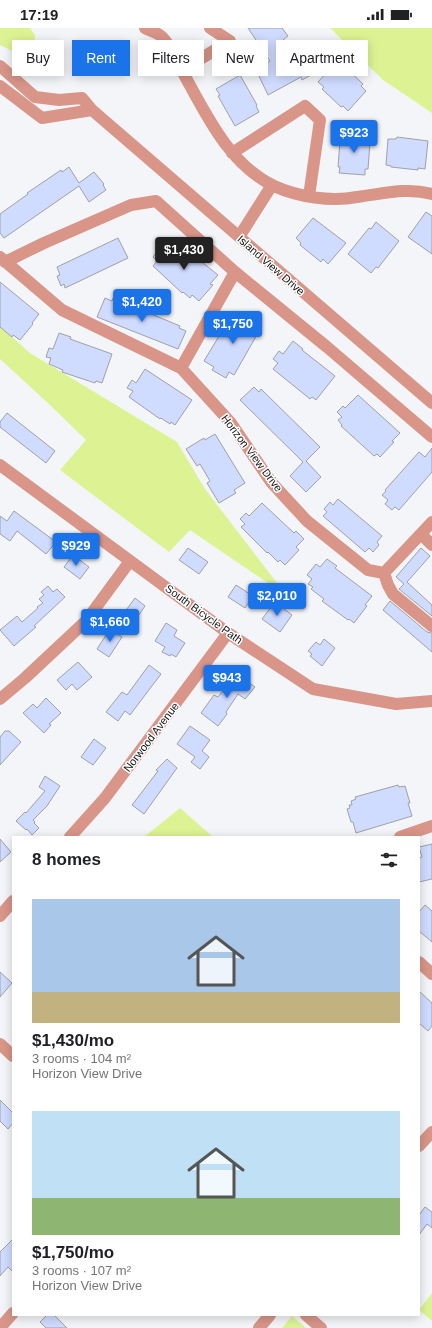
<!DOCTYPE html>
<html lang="en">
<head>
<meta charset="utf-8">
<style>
  :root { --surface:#fff; --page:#f6f6f6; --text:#202124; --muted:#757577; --accent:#1a73e8 }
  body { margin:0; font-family:Arial,sans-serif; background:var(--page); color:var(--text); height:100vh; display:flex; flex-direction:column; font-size:15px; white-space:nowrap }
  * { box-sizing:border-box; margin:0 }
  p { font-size:13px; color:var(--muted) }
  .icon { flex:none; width:22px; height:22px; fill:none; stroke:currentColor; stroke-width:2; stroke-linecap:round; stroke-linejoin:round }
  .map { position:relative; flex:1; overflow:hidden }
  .drawer { position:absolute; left:12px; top:808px; width:408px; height:480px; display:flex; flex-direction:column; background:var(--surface); border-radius:0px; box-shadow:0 2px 10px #0003 }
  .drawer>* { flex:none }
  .hud { position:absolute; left:12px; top:12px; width:408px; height:36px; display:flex; gap:8px }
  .price { position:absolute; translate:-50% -34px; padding:0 9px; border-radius:4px; background:var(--accent); color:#fff; font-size:13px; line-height:26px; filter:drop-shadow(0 1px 2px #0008) }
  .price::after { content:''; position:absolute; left:50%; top:24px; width:12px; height:9px; margin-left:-6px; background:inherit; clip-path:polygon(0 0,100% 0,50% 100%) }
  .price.active { background:#222; color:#fff }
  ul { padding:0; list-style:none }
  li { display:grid; align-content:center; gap:8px; height:212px; padding:0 20px }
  li span { display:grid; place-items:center; height:124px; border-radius:0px; color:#555 }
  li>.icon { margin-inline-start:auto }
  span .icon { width:72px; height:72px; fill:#fffc; stroke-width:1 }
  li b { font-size:17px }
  h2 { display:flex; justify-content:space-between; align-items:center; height:48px; padding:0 20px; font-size:17px }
  .chip { padding:0 14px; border-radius:0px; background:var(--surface); box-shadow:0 2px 10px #0003; font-size:14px; line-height:36px }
  .chip.active { background:var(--accent); color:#fff }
  .status { display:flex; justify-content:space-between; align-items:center; height:28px; padding:0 20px; background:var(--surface); direction:ltr }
  .status svg { height:11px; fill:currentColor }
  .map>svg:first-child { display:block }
  .green { fill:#ddf393 }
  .building { fill:#cfdbff; stroke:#9fa1a5 }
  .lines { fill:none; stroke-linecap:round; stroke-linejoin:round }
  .minor { stroke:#d89588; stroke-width:12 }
  .labels { text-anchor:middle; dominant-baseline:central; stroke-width:3; stroke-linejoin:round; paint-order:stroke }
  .street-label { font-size:11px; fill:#141416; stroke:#fff }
</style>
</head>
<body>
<div class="status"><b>17:19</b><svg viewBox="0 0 49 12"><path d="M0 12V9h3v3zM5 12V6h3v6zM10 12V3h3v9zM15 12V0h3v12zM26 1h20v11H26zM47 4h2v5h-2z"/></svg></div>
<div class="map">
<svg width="432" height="1300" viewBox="0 0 432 1300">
  <rect width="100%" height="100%" fill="#f3f5f9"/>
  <path class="green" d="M 0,0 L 30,0 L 35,7 L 35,34 L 0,17 Z
    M 330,0 L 432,0 L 432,85 L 383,52 Z
    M 0,298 L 30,325 L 177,414 L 205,461 L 287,568 L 190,502 L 169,524 L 60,442 L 86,412 L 50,377 L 0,331 Z
    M 180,780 L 213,809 L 144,809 Z
    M 432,1265 L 432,1293 L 419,1282 Z
    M 292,1288 L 306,1300 L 282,1300 Z"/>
  <path class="building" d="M 248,0 L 282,0 L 288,8 L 283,12 L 291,26 L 300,21 L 313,46 L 302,52 L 301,49 L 268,67 L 256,42 L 270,33 Z
    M 336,34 L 342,40 L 344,38 L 363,56 L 361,58 L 366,63 L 348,83 L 343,78 L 341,79 L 322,61 L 324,59 L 318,54 Z
    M 240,47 L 257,77 L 256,78 L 259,84 L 235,98 L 218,68 L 220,67 L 216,61 Z
    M 343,105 L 367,107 L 367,114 L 370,115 L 368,141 L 365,141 L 365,147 L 339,145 L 340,139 L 338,139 L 340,112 L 342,112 Z
    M 397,109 L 428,113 L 425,141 L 418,140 L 418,142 L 391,139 L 391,138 L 386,137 L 388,111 L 396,111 Z
    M 69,139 L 79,155 L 94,144 L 104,156 L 103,157 L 106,162 L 89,174 L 79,158 L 4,210 L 0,205 L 0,186 L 28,166 L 27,165 L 61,142 L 62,144 Z
    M 426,184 L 432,188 L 432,226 L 408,209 Z
    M 313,190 L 346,215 L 328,236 L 323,231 L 321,234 L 300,217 L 301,215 L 296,210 Z
    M 376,194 L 399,213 L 378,240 L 376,239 L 371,245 L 348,226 L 369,200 L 371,201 Z
    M 118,210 L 128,230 L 65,260 L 64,256 L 61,258 L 57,248 L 60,247 L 57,239 Z
    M 173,211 L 218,247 L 210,256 L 213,257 L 199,273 L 192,267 L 190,270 L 183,264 L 182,265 L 153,238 L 157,233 L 153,229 L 159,221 L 162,224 Z
    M 0,254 L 39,286 L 32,295 L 33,296 L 20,312 L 13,307 L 12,309 L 0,299 Z
    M 105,270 L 112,273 L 113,270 L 180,298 L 179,300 L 186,303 L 178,321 L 97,289 Z
    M 234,283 L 262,298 L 234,347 L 229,344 L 226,350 L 212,342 L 214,339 L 204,333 Z
    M 59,305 L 71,309 L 70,311 L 112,326 L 102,355 L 96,353 L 95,355 L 62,344 L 63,342 L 49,336 L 51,330 L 46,329 L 49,320 L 53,321 Z
    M 293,313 L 303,321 L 302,322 L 335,348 L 316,372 L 312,369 L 310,371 L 273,341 L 278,335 L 273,331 L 279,323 L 283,326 Z
    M 145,341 L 192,372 L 175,397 L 171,394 L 170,396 L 161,390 L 160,391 L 129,369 L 133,363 L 127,360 L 132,352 L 136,355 Z
    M 254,359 L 259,364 L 261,361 L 320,419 L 306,433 L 321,449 L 306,464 L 290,448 L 303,434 L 240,372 Z
    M 358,367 L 400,405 L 392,413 L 394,414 L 380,429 L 377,426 L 374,428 L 341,398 L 342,397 L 338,392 L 342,389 L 337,384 L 343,378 L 345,380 Z
    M 7,385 L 55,423 L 46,435 L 0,399 L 0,394 Z
    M 215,406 L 245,455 L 234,462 L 236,465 L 219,475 L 207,455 L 210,453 L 200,436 L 197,438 L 186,421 L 204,410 L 205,412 Z
    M 432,420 L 432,444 L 399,482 L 395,479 L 392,482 L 385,476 L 388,472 L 382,467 L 386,463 L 385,462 L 419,424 L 425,429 Z
    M 338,471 L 382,508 L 377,514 L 379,517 L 373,524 L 369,520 L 365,524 L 323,488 L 327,484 L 324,481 L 330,474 L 333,477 Z
    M 262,475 L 294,505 L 296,503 L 304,511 L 296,519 L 299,522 L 285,537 L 280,532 L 278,534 L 268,524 L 267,525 L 241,499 L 245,496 L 240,491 L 246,485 L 249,488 Z
    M 14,483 L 56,514 L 46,526 L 17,503 L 10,513 L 0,506 L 0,488 L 7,493 Z
    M 188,520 L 208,534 L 199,546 L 179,532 Z
    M 421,520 L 430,528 L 407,554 L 432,577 L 432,588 L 399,561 L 404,556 L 396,549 Z
    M 73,527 L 89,539 L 80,551 L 64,539 Z
    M 327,531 L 337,538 L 335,540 L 372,568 L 365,577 L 367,578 L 354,595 L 349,591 L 348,592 L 322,573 L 324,571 L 311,561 L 313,559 L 308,556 L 312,551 L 307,547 L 316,536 L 320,539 Z
    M 236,557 L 253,568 L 245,580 L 228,569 Z
    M 48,558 L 53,564 L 57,561 L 65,569 L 34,598 L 36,599 L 14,618 L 0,602 L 17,588 L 22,594 L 38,580 L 37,579 L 43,575 L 39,571 L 44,567 L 41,564 Z
    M 135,570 L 145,578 L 132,597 L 121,589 Z
    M 390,573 L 427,604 L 432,605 L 432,624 L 383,582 Z
    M 275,574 L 292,587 L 280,604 L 262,591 Z
    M 166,595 L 177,602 L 174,608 L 185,615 L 176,629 L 171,626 L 170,628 L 162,624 L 165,619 L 155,613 Z
    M 110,601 L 122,609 L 109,629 L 97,621 Z
    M 324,611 L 335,620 L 322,638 L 310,628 L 312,626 L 308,623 L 316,614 L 320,617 Z
    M 78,634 L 92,649 L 77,662 L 72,656 L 66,662 L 57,652 Z
    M 149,637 L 161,646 L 130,687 L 125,683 L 118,693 L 106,684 L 122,664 L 127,667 Z
    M 236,646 L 255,659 L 245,671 L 238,666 L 226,684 L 227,686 L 218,698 L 201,685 L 214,667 L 218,669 Z
    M 46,670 L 61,685 L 49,696 L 51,697 L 44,705 L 23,685 L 33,676 L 37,680 Z
    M 190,698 L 210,712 L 202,723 L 209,729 L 200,741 L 191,734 L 195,729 L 177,716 Z
    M 5,703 L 9,703 L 21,714 L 0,737 L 0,709 Z
    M 94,711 L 106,720 L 93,737 L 81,729 Z
    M 167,731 L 177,740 L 144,786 L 132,777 L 158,743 L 156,742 Z
    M 45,748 L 60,758 L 47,778 L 33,792 L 35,794 L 34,795 L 39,800 L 32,807 L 27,801 L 26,802 L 16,793 L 25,784 L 26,785 L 45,763 L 39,759 Z
    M 398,757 L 399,759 L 405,758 L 410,775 L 408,775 L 412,788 L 356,805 L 353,794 L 351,794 L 347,781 L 350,780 L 349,777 L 352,777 L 351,773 L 356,771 L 355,769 Z
    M 0,811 L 11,824 L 0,834 Z
    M 432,816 L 432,851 L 419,854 L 419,830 L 422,829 L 419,819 Z
    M 425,877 L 432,883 L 432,914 L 419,903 L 419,884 Z
    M 0,944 L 12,955 L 0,969 Z
    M 419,963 L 432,975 L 432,998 L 428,1003 L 419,995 Z
    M 0,1072 L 13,1085 L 13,1095 L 8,1101 L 0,1093 Z
    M 425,1179 L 432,1184 L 432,1200 L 427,1196 L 419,1207 L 419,1187 Z
    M 13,1211 L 13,1244 L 8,1239 L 0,1248 L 0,1224 Z
    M 47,1287 L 54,1287 L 67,1300 L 46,1300 L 40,1294 Z"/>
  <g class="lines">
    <path class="minor" d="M 145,0 C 150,3 160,5 163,10 C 171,18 176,31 181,41 C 205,84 228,136 274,158 C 298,169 331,174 357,169 C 383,166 406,159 432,166
      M 0,38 L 35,69 L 59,72 L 82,70 L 92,82 L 432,375
      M 182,42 L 230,13 L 210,0
      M 0,58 L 42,90 L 92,82
      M 232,125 L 305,78 L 320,92 L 309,168
      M 239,209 L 272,157
      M 0,229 L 62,282 L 181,340 L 231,395 L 271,454 L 307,493 L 368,542 L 384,545 L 432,494
      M 5,234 L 44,215 L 131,177 L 156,173 L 235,244 L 327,319 L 432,409
      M 181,340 L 235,244
      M 0,437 L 228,605 L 313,661 L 396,676 L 432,673
      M 421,506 L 432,517
      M 384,545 L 388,557 L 393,566 L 432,598
      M 0,671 L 25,650 L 86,593 L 130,533
      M 70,809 L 105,770 L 228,605
      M 400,809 L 432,798
      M 0,888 L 13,873
      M 419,934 L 432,946
      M 0,1016 L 13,1028
      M 419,1118 L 432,1104
      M 306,1287 L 321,1300
      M 0,1300 L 13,1285
      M 259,1300 L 270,1287"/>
  </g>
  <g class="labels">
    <g class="street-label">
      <text transform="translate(271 237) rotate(41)">Island View Drive</text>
      <text transform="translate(252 425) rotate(53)">Horizon View Drive</text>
      <text transform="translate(204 586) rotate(36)">South Bicycle Path</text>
      <text transform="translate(151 709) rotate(-53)">Norwood Avenue</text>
    </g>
  </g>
</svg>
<b class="price" style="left:354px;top:126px">$923</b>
<b class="price active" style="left:184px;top:243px">$1,430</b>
<b class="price" style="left:142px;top:295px">$1,420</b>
<b class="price" style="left:233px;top:317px">$1,750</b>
<b class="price" style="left:76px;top:539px">$929</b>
<b class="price" style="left:277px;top:589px">$2,010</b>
<b class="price" style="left:110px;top:615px">$1,660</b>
<b class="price" style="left:227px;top:671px">$943</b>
<div class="hud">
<a class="chip">Buy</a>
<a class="chip active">Rent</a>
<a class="chip">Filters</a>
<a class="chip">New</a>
<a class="chip">Apartment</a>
</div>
<section class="drawer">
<h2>8 homes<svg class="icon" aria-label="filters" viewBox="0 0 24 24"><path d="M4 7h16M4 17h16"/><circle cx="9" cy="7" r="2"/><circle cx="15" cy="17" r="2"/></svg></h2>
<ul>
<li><span style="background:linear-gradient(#a9c7e8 75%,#c2b280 0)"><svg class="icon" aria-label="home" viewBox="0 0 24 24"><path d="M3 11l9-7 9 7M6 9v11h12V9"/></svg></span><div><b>$1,430/mo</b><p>3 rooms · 104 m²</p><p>Horizon View Drive</p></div></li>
<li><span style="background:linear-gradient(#bfe0f5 70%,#8fb573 0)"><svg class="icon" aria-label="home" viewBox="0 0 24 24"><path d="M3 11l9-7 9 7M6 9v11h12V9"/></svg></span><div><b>$1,750/mo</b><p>3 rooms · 107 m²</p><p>Horizon View Drive</p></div></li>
</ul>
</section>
</div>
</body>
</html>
